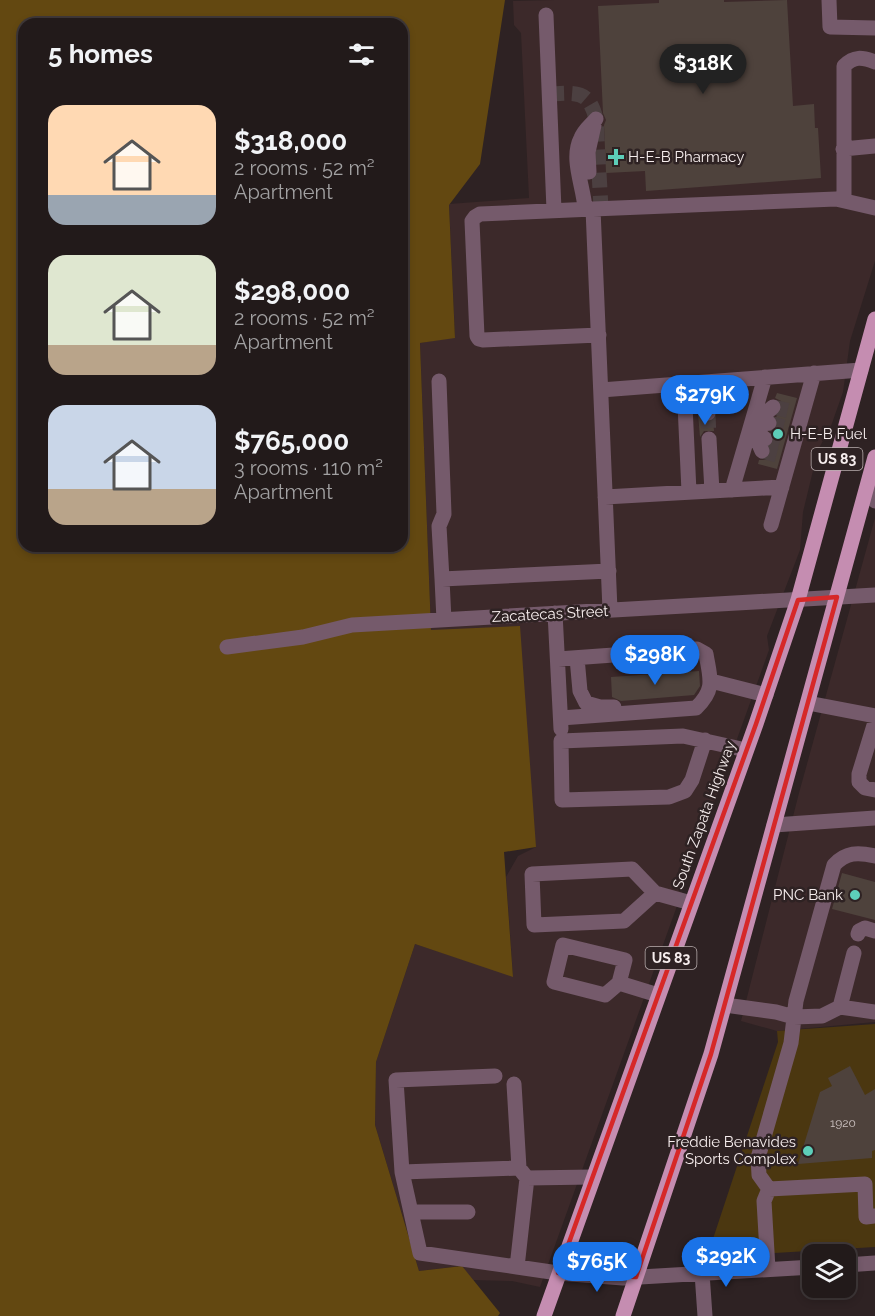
<!DOCTYPE html>
<html lang="en">
<head>
<meta charset="utf-8">
<style>
  :root { --surface:#221a1a; --page:#2a2323; --text:#f1f3f6; --muted:#a2a1a2; --line:#3f3839; --accent:#1a73e8 }
  body { margin:0; font-family:Raleway,sans-serif; background:var(--page); color:var(--text); height:100vh; display:flex; flex-direction:column; font-size:22px; white-space:nowrap }
  * { box-sizing:border-box; margin:0 }
  p { font-size:20px; color:var(--muted) }
  .icon { flex:none; width:33px; height:33px; fill:none; stroke:currentColor; stroke-width:2; stroke-linecap:round; stroke-linejoin:round }
  .map { position:relative; flex:1; overflow:hidden }
  .side { position:absolute; left:18px; top:18px; width:390px; height:534px; display:flex; flex-direction:column; background:var(--surface); border-radius:18px; box-shadow:0 3px 9px #0003,0 0 0 2px var(--line) }
  .side>* { flex:none }
  .fabs { position:absolute; left:802px; top:1244px; display:grid; gap:12px }
  .fabs a { display:grid; place-items:center; width:54px; height:54px; border-radius:12px; background:var(--surface); box-shadow:0 3px 9px #0003,0 0 0 2px var(--line); font-size:30px }
  .price { position:absolute; translate:-50% -51px; padding:0 14px; border-radius:21px; background:var(--accent); color:#fff; font-size:20px; line-height:39px; filter:drop-shadow(0 2px 3px #0008) }
  .price::after { content:''; position:absolute; left:50%; top:36px; width:18px; height:14px; margin-left:-9px; background:inherit; clip-path:polygon(0 0,100% 0,50% 100%) }
  .price.current { background:#222; color:#fff }
  ul { padding:0; list-style:none }
  li { display:flex; align-items:center; gap:18px; height:150px; padding:0 30px }
  li span { display:grid; place-items:center; flex:none; width:168px; height:120px; border-radius:18px; color:#555 }
  li>.icon { margin-inline-start:auto }
  span .icon { width:72px; height:72px; fill:#fffc; stroke-width:1 }
  li b { font-size:26px }
  h2 { display:flex; justify-content:space-between; align-items:center; height:72px; padding:0 30px; font-size:26px }
  .map>svg:first-child { display:block }
  .built { fill:#3c292a }
  .green { fill:#4b3710 }
  .forest { fill:#634811; fill-rule:evenodd }
  .building { fill:#4e423c }
  .lines { fill:none; stroke-linecap:round; stroke-linejoin:round }
  .minor-tunnel { stroke:#4c4041; stroke-width:15; stroke-dasharray:15 8; stroke-linecap:butt }
  .minor { stroke:#755a6b; stroke-width:15 }
  .major { stroke:#c58db1; stroke-width:15 }
  .marked { fill:none; stroke:#d62828; stroke-width:4.5; stroke-linejoin:round }
  .poi-dot { fill:#5dceb9; stroke:#2e2223; stroke-width:2 }
  .labels { text-anchor:middle; dominant-baseline:central; stroke-width:5; stroke-linejoin:round; paint-order:stroke }
  .number-label { font-size:12px; fill:#ccc2c1 }
  .shield { fill:#2e2223; stroke:#bab0b0; stroke-width:1.5 }
  .shield-label { font-size:14px; font-weight:bold; fill:#f6eded }
  .poi-label { font-size:15px; fill:#f6eded; stroke:#2e2223; text-anchor:start }
  .street-label { font-size:15px; fill:#f6eded; stroke:#2e2223 }
</style>
</head>
<body>
<div class="map">
<svg width="875" height="1316" viewBox="0 0 875 1316">
  <rect width="100%" height="100%" fill="#2e2223"/>
  <path class="built" d="M 555,0 L 875,0 L 875,261 L 850,341 L 843,392 L 831,426 L 818,450 L 803,512 L 800,550 L 767,636 L 769,650 L 540,1287 L 512,1281 L 473,1280 L 461,1266 L 419,1271 L 375,1125 L 376,1062 L 415,944 L 513,976 L 506,877 L 518,856 L 536,847 L 431,630 L 420,343 L 455,337 L 449,204 L 529,198 L 521,33 L 514,25 L 513,1 Z
    M 875,518 L 875,1022 L 777,1031 L 741,1021 L 799,793 Z"/>
  <path class="green" d="M 875,1024 L 875,1247 L 707,1257 L 778,1042 L 777,1031 Z"/>
  <path class="forest" d="M 0,0 L 505,0 L 480,164 L 449,205 L 455,338 L 420,343 L 431,630 L 520,626 L 536,847 L 504,852 L 513,977 L 415,944 L 376,1062 L 375,1125 L 419,1271 L 462,1266 L 500,1313 L 498,1316 L 0,1316 ZM 24,24 L 402,24 L 402,546 L 24,546 Z"/>
  <path class="building" d="M 659,0 L 724,0 L 724,2 L 787,0 L 793,106 L 814,104 L 815,128 L 818,128 L 821,178 L 646,191 L 645,171 L 606,173 L 604,125 L 606,120 L 603,113 L 598,6 L 659,3 Z
    M 777,393 L 797,398 L 777,469 L 758,464 L 759,460 L 766,460 L 772,453 L 771,447 L 775,441 L 772,432 L 778,427 L 776,417 L 782,410 L 781,401 L 775,398 Z
    M 698,414 L 704,422 L 713,421 L 714,431 L 704,431 L 700,437 Z
    M 699,671 L 700,686 L 694,695 L 621,701 L 612,697 L 611,677 Z
    M 842,873 L 875,882 L 875,920 L 832,909 Z
    M 850,1066 L 865,1095 L 875,1089 L 875,1150 L 872,1151 L 872,1158 L 798,1164 L 820,1092 L 832,1086 L 828,1078 Z"/>
  <g class="lines">
    <path class="minor-tunnel" d="M 549,94 C 575,93 589,89 596,119 L 601,208
      M 773,407 L 795,412
      M 708,413 L 709,439
      M 769,423 L 791,429
      M 765,439 L 787,446
      M 762,451 L 784,457"/>
    <path class="minor" d="M 829,0 L 830,27 L 875,28
      M 546,15 L 554,210
      M 843,149 L 875,146
      M 589,172 L 588,152 L 594,125
      M 844,200 L 844,66 C 854,56 862,57 875,62
      M 585,209 C 584,187 570,159 581,138 C 584,130 591,125 596,119
      M 593,209 L 480,214 L 475,217 L 472,221 L 477,336 L 479,339 L 483,340 L 599,335
      M 439,381 L 444,514 L 439,526 L 442,579
      M 706,382 L 708,413
      M 684,383 L 689,492
      M 601,390 L 861,370
      M 769,423 L 751,426 L 773,407
      M 709,439 L 712,491
      M 762,451 L 751,426 L 765,439
      M 732,490 L 765,377
      M 875,491 L 866,493 L 875,501
      M 605,497 L 782,487
      M 771,525 L 814,373
      M 610,610 L 593,209 L 836,199 L 875,208
      M 555,613 L 561,729
      M 444,620 L 442,579 L 609,571
      M 227,647 L 303,637 L 352,625 L 875,595
      M 577,658 L 580,691 L 586,703 L 600,707 L 614,707
      M 558,659 L 697,649 L 706,654 C 710,678 716,689 696,708 L 561,718
      M 711,681 L 766,695
      M 808,703 L 875,716
      M 875,722 L 859,774 L 859,782 L 865,788 L 875,790
      M 705,740 L 692,780 L 685,791 L 669,797 L 562,800 L 561,741 L 683,736 L 746,750
      M 774,825 L 875,818
      M 655,893 L 624,921 L 534,925 L 532,874 L 632,869 L 655,893 L 691,903
      M 858,934 L 859,931 L 865,928 L 875,931
      M 563,945 L 625,960 L 619,983 L 605,995 L 554,982 Z
      M 619,983 L 658,995
      M 725,1005 L 776,1012 L 794,1017 L 822,1016 L 840,1007 L 875,1012
      M 840,1007 L 854,953
      M 514,1084 L 519,1168
      M 402,1172 L 396,1080 L 495,1076
      M 527,1178 L 593,1177
      M 769,1189 L 759,1175 L 758,1158 L 791,1043 L 796,1001 L 834,865 C 846,852 858,852 875,856
      M 412,1212 L 468,1212
      M 846,1265 L 875,1263
      M 517,1267 L 420,1253 L 402,1172 L 519,1168 L 527,1178 L 517,1267 L 558,1273 L 623,1278 L 813,1267
      M 768,1269 L 764,1201 L 769,1189 L 865,1184 L 866,1217 L 875,1216
      M 702,1273 L 705,1316"/>
    <path class="major" d="M 544,1316 L 756,724 L 798,600 L 875,319
      M 623,1316 L 711,1054 L 875,457"/>
  </g>
  <path class="marked" d="M 837,597 L 711,1054 L 636,1277 L 558,1273 L 756,724 L 798,600 Z"/>
  <g class="poi-dot">
    <path d="M613 148h6v6h6v6h-6v6h-6v-6h-6v-6h6z"/>
    <circle cx="778" cy="434" r="6"/>
    <circle cx="855" cy="895" r="6"/>
    <circle cx="808" cy="1151" r="6"/>
  </g>
  <g class="labels">
    <g class="number-label">
      <text x="843" y="1123">1920</text>
    </g>
    <g class="shield">
      <rect x="811.5" y="448" width="51" height="22" rx="4.5"/>
      <rect x="645.5" y="947" width="51" height="22" rx="4.5"/>
    </g>
    <g class="shield-label">
      <text x="837" y="459">US 83</text>
      <text x="671" y="958">US 83</text>
    </g>
    <g class="poi-label">
      <text x="628" y="157">H-E-B Pharmacy</text>
      <text x="790" y="434">H-E-B Fuel</text>
      <text x="843" y="895" text-anchor="end">PNC Bank</text>
      <text x="796" y="1142" text-anchor="end">Freddie Benavides<tspan x="796" dy="17">Sports Complex</tspan></text>
    </g>
    <g class="street-label">
      <text transform="translate(550 614) rotate(-3)">Zacatecas Street</text>
      <text transform="translate(704 815) rotate(-70)">South Zapata Highway</text>
    </g>
  </g>
</svg>
<div class="fabs">
<a><svg class="icon" aria-label="layers" viewBox="0 0 24 24"><path d="M12 4l9 5-9 5-9-5zM3 14l9 5 9-5"/></svg></a>
</div>
<b class="price current" style="left:703px;top:95px">$318K</b>
<b class="price" style="left:705px;top:426px">$279K</b>
<b class="price" style="left:655px;top:686px">$298K</b>
<b class="price" style="left:726px;top:1288px">$292K</b>
<b class="price" style="left:597px;top:1293px">$765K</b>
<section class="side">
<h2>5 homes<svg class="icon" aria-label="filters" viewBox="0 0 24 24"><path d="M4 7h16M4 17h16"/><circle cx="9" cy="7" r="2"/><circle cx="15" cy="17" r="2"/></svg></h2>
<ul>
<li><span style="background:linear-gradient(#ffd9b3 75%,#9aa5b1 0)"><svg class="icon" aria-label="home" viewBox="0 0 24 24"><path d="M3 11l9-7 9 7M6 9v11h12V9"/></svg></span><div><b>$318,000</b><p>2 rooms · 52 m²</p><p>Apartment</p></div></li>
<li><span style="background:linear-gradient(#dfe7d0 75%,#b9a48a 0)"><svg class="icon" aria-label="home" viewBox="0 0 24 24"><path d="M3 11l9-7 9 7M6 9v11h12V9"/></svg></span><div><b>$298,000</b><p>2 rooms · 52 m²</p><p>Apartment</p></div></li>
<li><span style="background:linear-gradient(#c9d6e8 70%,#b9a48a 0)"><svg class="icon" aria-label="home" viewBox="0 0 24 24"><path d="M3 11l9-7 9 7M6 9v11h12V9"/></svg></span><div><b>$765,000</b><p>3 rooms · 110 m²</p><p>Apartment</p></div></li>
</ul>
</section>
</div>
</body>
</html>
